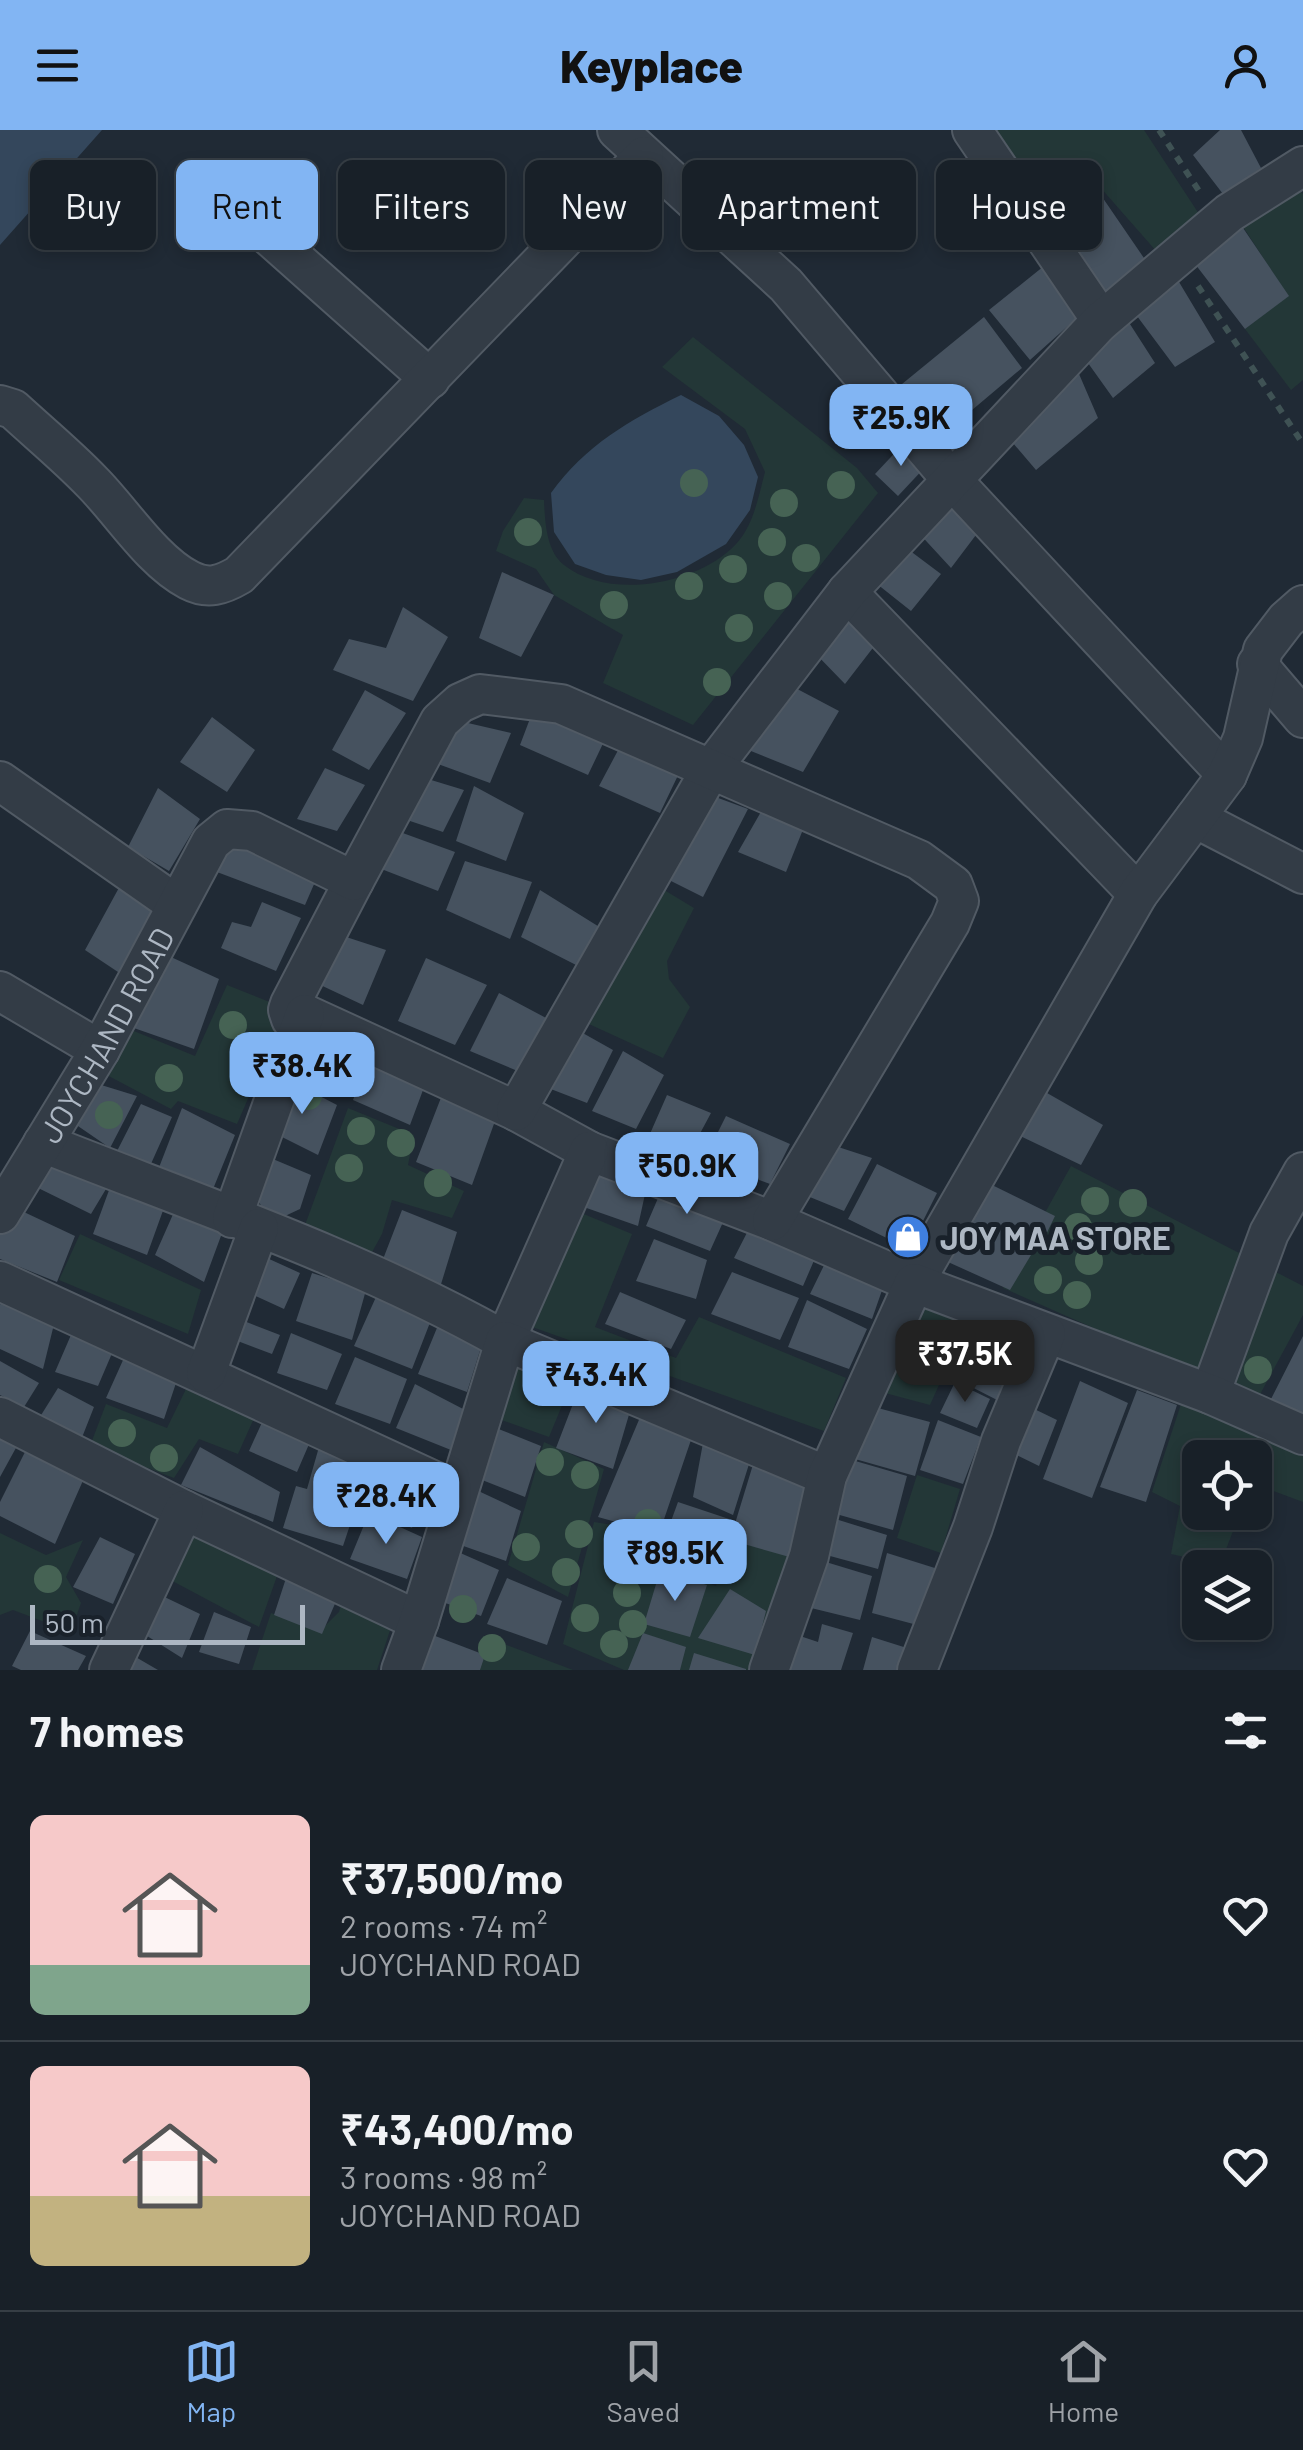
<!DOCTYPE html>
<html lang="en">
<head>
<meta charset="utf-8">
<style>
  :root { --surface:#182028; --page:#212830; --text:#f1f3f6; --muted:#9fa3a8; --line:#363e45; --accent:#82b5f3 }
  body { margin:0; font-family:Barlow,sans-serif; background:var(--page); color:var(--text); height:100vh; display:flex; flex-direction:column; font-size:38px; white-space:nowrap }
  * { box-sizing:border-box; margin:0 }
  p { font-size:32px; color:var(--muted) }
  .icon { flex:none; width:55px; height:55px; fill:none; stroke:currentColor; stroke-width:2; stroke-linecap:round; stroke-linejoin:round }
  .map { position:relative; height:1540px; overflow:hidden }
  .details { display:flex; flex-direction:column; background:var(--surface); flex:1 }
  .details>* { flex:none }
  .top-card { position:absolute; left:30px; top:30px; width:1245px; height:90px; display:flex; gap:20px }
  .buttons { position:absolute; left:1182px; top:1310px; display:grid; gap:20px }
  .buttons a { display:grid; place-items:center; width:90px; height:90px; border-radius:15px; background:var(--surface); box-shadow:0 5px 15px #0003,0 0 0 2px var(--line); font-size:50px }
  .scale { position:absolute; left:30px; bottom:25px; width:275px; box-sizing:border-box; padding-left:10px; border:5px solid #adb7c3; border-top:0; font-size:28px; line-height:35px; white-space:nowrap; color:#adb7c3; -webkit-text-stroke:8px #19212a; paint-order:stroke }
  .price { position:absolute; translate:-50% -85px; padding:0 22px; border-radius:20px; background:var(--accent); color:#111; font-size:32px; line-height:65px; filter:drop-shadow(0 2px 5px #0008) }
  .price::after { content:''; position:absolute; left:50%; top:60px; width:30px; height:22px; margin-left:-15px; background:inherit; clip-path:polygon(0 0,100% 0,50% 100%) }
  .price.selected { background:#222; color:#fff }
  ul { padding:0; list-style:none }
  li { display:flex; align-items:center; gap:30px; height:250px; padding:0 30px }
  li+li { border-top:2px solid var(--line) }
  li span { display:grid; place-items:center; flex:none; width:280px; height:200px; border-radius:15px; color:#555 }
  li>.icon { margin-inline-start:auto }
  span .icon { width:120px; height:120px; fill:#fffc; stroke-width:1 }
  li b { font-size:42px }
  h2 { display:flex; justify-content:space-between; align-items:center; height:120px; padding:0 30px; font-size:42px }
  .chip { padding:0 35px; border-radius:15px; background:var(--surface); box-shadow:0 5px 15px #0003,0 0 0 2px var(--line); font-size:35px; line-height:90px }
  .chip.selected { background:var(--accent); color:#111 }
  header { display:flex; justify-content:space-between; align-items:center; height:130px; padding:0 30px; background:var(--accent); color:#111; font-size:45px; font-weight:800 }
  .tabs { display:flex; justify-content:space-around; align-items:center; height:140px; border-top:2px solid var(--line); background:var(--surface); font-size:28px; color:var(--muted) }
  .tabs a { display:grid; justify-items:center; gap:5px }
  .tabs .selected { color:var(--accent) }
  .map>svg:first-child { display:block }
  .green { fill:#233737 }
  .water { fill:#34475c }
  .building { fill:#46525f }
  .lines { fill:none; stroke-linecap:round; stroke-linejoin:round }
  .minor-casing { stroke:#515a64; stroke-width:42 }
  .path { stroke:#3f5254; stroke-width:6; stroke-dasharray:8 8; stroke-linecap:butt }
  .minor { stroke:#333c46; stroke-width:38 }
  .tree { fill:#466354 }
  .labels { text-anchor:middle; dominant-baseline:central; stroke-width:10; stroke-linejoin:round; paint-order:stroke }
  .street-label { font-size:32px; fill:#adb7c3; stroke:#19212a }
  .poi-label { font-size:32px; font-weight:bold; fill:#adb7c3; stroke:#19212a; text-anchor:start }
</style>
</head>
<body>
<header><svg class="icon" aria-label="menu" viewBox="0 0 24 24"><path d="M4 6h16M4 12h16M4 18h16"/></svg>Keyplace<svg class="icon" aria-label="person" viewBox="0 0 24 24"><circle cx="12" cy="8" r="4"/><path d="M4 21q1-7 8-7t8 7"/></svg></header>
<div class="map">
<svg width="1303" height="1540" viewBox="0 0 1303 1540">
  <rect width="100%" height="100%" fill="#202a35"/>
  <path class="green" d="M 992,0 L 1144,0 L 1201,87 L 1157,122 L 1092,48 L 1046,88 Z
    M 1292,52 L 1303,64 L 1303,250 L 1291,260 L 1245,199 L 1288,166 L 1240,92 Z
    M 693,207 L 857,338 L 878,363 L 693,595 L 603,553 L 623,505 L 554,465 L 536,439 L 496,421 L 503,401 L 524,368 L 544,370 C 545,391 546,421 564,435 C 608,470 692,455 731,419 C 753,400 758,368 765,342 L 745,299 L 662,237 Z
    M 651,752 L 694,778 L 667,831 L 669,849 L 690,877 L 663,928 L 578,889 Z
    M 227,855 L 287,879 L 237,994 L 178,971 L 171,979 L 86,934 L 107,890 L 195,926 Z
    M 348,978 L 414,1005 L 408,1035 L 464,1061 L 452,1088 L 392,1070 L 382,1104 L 371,1124 L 305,1095 Z
    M 1071,1036 L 1303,1156 L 1303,1185 L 1257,1270 L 1003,1158 Z
    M 562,1075 L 632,1104 L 595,1197 L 676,1228 L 699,1187 L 846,1248 L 824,1301 L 521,1193 Z
    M 80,1104 L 201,1160 L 188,1204 L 59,1150 Z
    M 919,1143 L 977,1170 L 930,1275 L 870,1259 Z
    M 509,1230 L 570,1256 L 549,1307 L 493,1287 Z
    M 207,1255 L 263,1268 L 238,1324 L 199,1309 L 174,1348 L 90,1316 L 106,1274 L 167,1298 L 186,1259 Z
    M 1186,1259 L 1303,1308 L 1303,1372 L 1255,1354 L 1255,1328 L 1200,1328 L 1200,1382 L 1240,1383 L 1220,1435 L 1171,1424 L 1180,1376 L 1152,1362 Z
    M 544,1312 L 604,1339 L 568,1467 L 508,1435 Z
    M 917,1345 L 960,1359 L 941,1423 L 897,1408 Z
    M 189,1390 L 282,1432 L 259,1497 L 163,1446 Z
    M 594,1392 L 656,1402 L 652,1434 L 716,1456 L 730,1408 L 795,1426 L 762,1540 L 624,1540 L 563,1514 Z
    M 0,1403 L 46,1425 L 83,1410 L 66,1447 L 81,1473 L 71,1502 L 13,1480 L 0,1485 Z
    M 347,1453 L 398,1476 L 377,1540 L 252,1540 L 271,1483 L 321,1500 L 339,1482 Z
    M 483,1506 L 573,1540 L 473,1540 Z"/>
  <path class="water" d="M 0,0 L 102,0 L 0,115 Z
    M 681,265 L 719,286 L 744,315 L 758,347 L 750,380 L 726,414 L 677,442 L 641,450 L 606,445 L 575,434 L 554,402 L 551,363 C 586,315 628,291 681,265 Z"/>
  <path class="building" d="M 1220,0 L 1241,0 L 1261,38 L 1223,64 L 1193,25 Z
    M 1096,58 L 1146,131 L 1099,173 L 1044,103 Z
    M 1239,92 L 1289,166 L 1245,199 L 1192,130 Z
    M 1044,136 L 1078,187 L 1030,230 L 989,180 Z
    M 1176,147 L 1215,212 L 1175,237 L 1134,182 Z
    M 984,187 L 1022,238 L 933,313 L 891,263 Z
    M 1128,191 L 1155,233 L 1113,268 L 1083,226 Z
    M 1076,237 L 1098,288 L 1036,340 L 1007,306 Z
    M 905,312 L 928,334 L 898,366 L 875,344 Z
    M 951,368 L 982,397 L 951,438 L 916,400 Z
    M 905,417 L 941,444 L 911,481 L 872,450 Z
    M 502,442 L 554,465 L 521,527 L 479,508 Z
    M 403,477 L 448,507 L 413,571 L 333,540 L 349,509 L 386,518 Z
    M 841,484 L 879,510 L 845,554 L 813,521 Z
    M 784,552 L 839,581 L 803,642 L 736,615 Z
    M 365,560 L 406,583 L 369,640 L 332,620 Z
    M 534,578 L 609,601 L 588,645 L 520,615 Z
    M 212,587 L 255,620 L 227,662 L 180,632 Z
    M 455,590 L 511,603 L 490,653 L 427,630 Z
    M 623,611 L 682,637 L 660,683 L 599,656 Z
    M 325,638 L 365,655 L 337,701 L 297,689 Z
    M 418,646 L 464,660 L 443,702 L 401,688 Z
    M 474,656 L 524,683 L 506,731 L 456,711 Z
    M 158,658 L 200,689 L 169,741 L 128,717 Z
    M 702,662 L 748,679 L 703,767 L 663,747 Z
    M 770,666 L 808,687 L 786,742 L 738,722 Z
    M 389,698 L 455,722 L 438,761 L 371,735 Z
    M 236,705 L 318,745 L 305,775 L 209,739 Z
    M 465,731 L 532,752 L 510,809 L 446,780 Z
    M 121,754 L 159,775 L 121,844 L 85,820 Z
    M 540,760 L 601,798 L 580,837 L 521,807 Z
    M 262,772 L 301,788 L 276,841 L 221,818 L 232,792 L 251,797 Z
    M 337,804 L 386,820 L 363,875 L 314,852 Z
    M 160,822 L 219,849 L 194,919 L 131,897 Z
    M 426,828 L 487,855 L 455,915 L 398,891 Z
    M 499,863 L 548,889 L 520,942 L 470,921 Z
    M 313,893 L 365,914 L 345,963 L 293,942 Z
    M 572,897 L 613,920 L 587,973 L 543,956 Z
    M 623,921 L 664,945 L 636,999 L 592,981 Z
    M 369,929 L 426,952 L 410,995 L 353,970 Z
    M 287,949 L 337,975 L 318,1025 L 266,999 Z
    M 98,954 L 137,966 L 110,1018 L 75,994 Z
    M 1040,959 L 1103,995 L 1081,1035 L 1016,1004 Z
    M 444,960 L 495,991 L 472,1055 L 416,1032 Z
    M 667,965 L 711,983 L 689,1024 L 649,1006 Z
    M 141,974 L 172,987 L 150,1036 L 115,1025 Z
    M 182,978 L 235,1005 L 211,1064 L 158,1040 Z
    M 726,986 L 790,1014 L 770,1054 L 704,1030 Z
    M 829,1014 L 872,1028 L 844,1081 L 800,1063 Z
    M 261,1024 L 311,1045 L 300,1079 L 270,1093 L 254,1062 Z
    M 51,1033 L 106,1059 L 91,1084 L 32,1055 Z
    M 877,1034 L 937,1063 L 909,1119 L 848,1089 Z
    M 595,1035 L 647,1055 L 638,1096 L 578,1075 Z
    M 112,1052 L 165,1075 L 147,1125 L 93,1104 Z
    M 665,1052 L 729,1079 L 710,1121 L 646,1096 Z
    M 990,1054 L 1055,1086 L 1039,1119 L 990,1093 L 1034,1120 L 1010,1160 L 948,1132 L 976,1086 Z
    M 178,1073 L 225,1095 L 204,1152 L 155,1125 Z
    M 9,1075 L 75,1106 L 57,1152 L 0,1129 L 0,1090 Z
    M 402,1080 L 457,1102 L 438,1164 L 380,1137 Z
    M 754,1089 L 819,1119 L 803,1156 L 734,1128 Z
    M 654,1109 L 707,1130 L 696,1169 L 636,1151 Z
    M 831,1121 L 887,1146 L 872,1189 L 810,1164 Z
    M 267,1128 L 300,1143 L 284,1179 L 251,1164 Z
    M 732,1142 L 799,1168 L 780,1210 L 711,1184 Z
    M 312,1143 L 366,1160 L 352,1210 L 296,1191 Z
    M 620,1162 L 686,1190 L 671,1219 L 605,1194 Z
    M 4,1164 L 57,1182 L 43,1239 L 0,1219 L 0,1175 Z
    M 376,1167 L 431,1190 L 412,1239 L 354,1216 Z
    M 807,1170 L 867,1199 L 849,1239 L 788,1217 Z
    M 985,1188 L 1033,1209 L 999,1271 L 954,1248 Z
    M 77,1191 L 119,1207 L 98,1256 L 55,1242 Z
    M 244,1191 L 280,1205 L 272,1224 L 235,1210 Z
    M 439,1193 L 483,1211 L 467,1262 L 418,1244 Z
    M 291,1203 L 342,1224 L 327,1260 L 277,1243 Z
    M 1303,1206 L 1303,1287 L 1269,1273 Z
    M 128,1219 L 181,1238 L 164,1289 L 106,1268 Z
    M 355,1227 L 407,1249 L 390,1294 L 335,1274 Z
    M 0,1231 L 39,1253 L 24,1277 L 0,1265 Z
    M 1080,1251 L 1128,1273 L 1092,1368 L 1043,1349 Z
    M 955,1252 L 990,1269 L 977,1298 L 940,1283 Z
    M 581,1253 L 633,1271 L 613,1339 L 556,1318 Z
    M 415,1254 L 465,1280 L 451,1320 L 396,1298 Z
    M 58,1258 L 94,1277 L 81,1310 L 38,1290 Z
    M 1137,1260 L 1177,1275 L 1146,1372 L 1100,1357 Z
    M 863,1274 L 930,1292 L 915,1346 L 848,1327 Z
    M 1026,1275 L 1057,1290 L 1039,1336 L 1008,1321 Z
    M 269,1277 L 316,1298 L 297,1342 L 249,1321 Z
    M 641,1285 L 692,1307 L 659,1404 L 598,1387 Z
    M 938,1290 L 981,1307 L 963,1354 L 920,1340 Z
    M 491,1296 L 541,1316 L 525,1367 L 472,1346 Z
    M 0,1305 L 17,1316 L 0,1347 Z
    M 31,1310 L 89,1337 L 55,1414 L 0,1386 L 0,1372 Z
    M 321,1310 L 372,1329 L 343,1416 L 283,1398 L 296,1356 L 307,1359 Z
    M 703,1313 L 750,1331 L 733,1385 L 693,1367 Z
    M 200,1317 L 280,1362 L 273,1392 L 181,1355 Z
    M 755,1328 L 815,1346 L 793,1428 L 730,1410 Z
    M 845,1328 L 907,1346 L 893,1400 L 829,1382 Z
    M 380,1337 L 428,1355 L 412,1398 L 366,1379 Z
    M 472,1358 L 521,1381 L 506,1431 L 452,1412 Z
    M 678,1372 L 729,1389 L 711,1452 L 655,1435 Z
    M 369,1383 L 422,1407 L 407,1449 L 350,1429 Z
    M 829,1387 L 887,1405 L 878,1439 L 819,1423 Z
    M 100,1407 L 135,1424 L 113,1474 L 73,1457 Z
    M 449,1418 L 499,1440 L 481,1486 L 429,1467 Z
    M 887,1423 L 938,1439 L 921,1496 L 872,1483 Z
    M 816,1429 L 872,1446 L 860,1490 L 803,1476 Z
    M 289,1439 L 340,1462 L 322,1504 L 274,1485 Z
    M 660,1441 L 707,1455 L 690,1507 L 644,1494 Z
    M 507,1448 L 562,1471 L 547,1515 L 487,1494 Z
    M 730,1459 L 766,1481 L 755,1525 L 698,1508 Z
    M 150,1460 L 200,1484 L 182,1528 L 136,1499 Z
    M 214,1482 L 251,1497 L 239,1534 L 199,1522 Z
    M 822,1494 L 853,1503 L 841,1540 L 777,1540 L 788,1502 L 818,1512 Z
    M 30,1501 L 86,1526 L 78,1540 L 21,1540 L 12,1536 Z
    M 643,1503 L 686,1517 L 680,1540 L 628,1540 Z
    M 430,1504 L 485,1525 L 480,1540 L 418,1540 Z
    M 872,1507 L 910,1519 L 904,1540 L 863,1540 Z
    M 127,1522 L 158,1540 L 118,1540 Z
    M 694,1523 L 746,1539 L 746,1540 L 689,1540 Z"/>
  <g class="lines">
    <g class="minor-casing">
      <g id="minor">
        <path d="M 617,0 L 786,155 L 951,349 L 1227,645"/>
        <path d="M 972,0 L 1097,184 L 1099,193"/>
        <path d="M 223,65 L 430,249"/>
        <path d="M 0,275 L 13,279 C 39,303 67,326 92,352 C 121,381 152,431 189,450 C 208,460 222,455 239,445 L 644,26"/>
        <path d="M 847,462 L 1138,764"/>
        <path d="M 1257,534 L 1303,588"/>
        <path d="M 0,651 L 177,775"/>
        <path d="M 1195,688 L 1303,744"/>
        <path d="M 354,751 L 290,874 L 288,880 L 291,889 L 305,884 L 516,981 L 589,1021 L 772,1091 L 914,1153 L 1138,764 L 1227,645 L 1243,608 L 1263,520 L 1286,490 L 1303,475"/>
        <path d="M 0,861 L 100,920"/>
        <path d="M 516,981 L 711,639 L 847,462 L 1099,193 L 1229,83 L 1303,36"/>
        <path d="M 43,1013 C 197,1074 360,1129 505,1211 L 589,1021"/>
        <path id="s1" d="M 0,1084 L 100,920 L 211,712 L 227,699 L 252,701 L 354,751 L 440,591 L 460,573 L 480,564 L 561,574 L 919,730 L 953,755 L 959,771 L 950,793 L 772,1091"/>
        <path d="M 232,1088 L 305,884"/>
        <path d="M 0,1151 L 456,1361"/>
        <path d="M 206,1243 L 259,1098"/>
        <path d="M 1210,1264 L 1269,1103 L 1303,1042"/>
        <path d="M 0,1287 L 184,1380 L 419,1491"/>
        <path d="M 109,1540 L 184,1380"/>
        <path d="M 401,1540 L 419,1491 L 505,1211 L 827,1346"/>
        <path d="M 769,1540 L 809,1426 L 827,1346 L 914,1153 L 1210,1264 L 1303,1305"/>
        <path d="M 917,1540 L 973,1397 L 1001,1311 L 1046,1204"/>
      </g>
    </g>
    <path class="path" d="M 1159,0 L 1199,61
      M 1198,156 L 1303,314"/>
    <use href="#minor" class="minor"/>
  </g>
  <g class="tree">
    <circle cx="694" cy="353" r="14"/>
    <circle cx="841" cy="355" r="14"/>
    <circle cx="784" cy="373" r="14"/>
    <circle cx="528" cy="402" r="14"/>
    <circle cx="772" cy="412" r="14"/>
    <circle cx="806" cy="428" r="14"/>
    <circle cx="733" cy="439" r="14"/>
    <circle cx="689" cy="456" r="14"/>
    <circle cx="778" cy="466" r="14"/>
    <circle cx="614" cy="475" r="14"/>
    <circle cx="739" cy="498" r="14"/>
    <circle cx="717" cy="552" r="14"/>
    <circle cx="233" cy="895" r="14"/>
    <circle cx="169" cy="948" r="14"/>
    <circle cx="308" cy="966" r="14"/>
    <circle cx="109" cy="985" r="14"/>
    <circle cx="361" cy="1001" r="14"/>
    <circle cx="401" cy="1013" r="14"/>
    <circle cx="349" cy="1038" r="14"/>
    <circle cx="438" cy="1053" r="14"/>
    <circle cx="1095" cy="1071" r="14"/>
    <circle cx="1133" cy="1073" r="14"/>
    <circle cx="1078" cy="1097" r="14"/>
    <circle cx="1089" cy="1131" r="14"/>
    <circle cx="1048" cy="1150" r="14"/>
    <circle cx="1077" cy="1165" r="14"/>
    <circle cx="1258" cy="1240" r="14"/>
    <circle cx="122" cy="1303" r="14"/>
    <circle cx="164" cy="1328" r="14"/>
    <circle cx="550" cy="1332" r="14"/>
    <circle cx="585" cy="1345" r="14"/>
    <circle cx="648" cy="1393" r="14"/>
    <circle cx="579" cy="1404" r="14"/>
    <circle cx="526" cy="1417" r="14"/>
    <circle cx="566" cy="1442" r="14"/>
    <circle cx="48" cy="1449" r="14"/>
    <circle cx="627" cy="1463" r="14"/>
    <circle cx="463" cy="1479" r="14"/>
    <circle cx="585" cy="1488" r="14"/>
    <circle cx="633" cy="1494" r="14"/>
    <circle cx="614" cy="1514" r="14"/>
    <circle cx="492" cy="1518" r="14"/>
  </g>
  <defs>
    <g id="shop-disc" transform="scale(2.25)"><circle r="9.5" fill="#3f7fe0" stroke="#19212a"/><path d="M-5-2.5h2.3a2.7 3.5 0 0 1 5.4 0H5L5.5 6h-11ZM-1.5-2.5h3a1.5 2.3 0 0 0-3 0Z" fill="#fff"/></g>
  </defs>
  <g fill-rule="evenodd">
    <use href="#shop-disc" x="908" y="1107"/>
  </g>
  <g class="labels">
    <g class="street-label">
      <text stroke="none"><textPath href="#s1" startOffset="208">JOYCHAND ROAD</textPath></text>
    </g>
    <g class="poi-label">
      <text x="940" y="1107">JOY MAA STORE</text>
    </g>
  </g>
</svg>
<div class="buttons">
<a><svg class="icon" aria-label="locate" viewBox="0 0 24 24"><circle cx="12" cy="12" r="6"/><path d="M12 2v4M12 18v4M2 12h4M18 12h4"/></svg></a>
<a><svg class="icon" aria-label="layers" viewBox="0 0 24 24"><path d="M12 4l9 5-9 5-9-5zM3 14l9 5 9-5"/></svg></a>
</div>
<div class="scale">50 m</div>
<b class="price" style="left:901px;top:339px">₹25.9K</b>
<b class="price" style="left:302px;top:987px">₹38.4K</b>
<b class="price" style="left:687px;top:1087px">₹50.9K</b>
<b class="price selected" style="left:965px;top:1275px">₹37.5K</b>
<b class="price" style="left:596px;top:1296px">₹43.4K</b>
<b class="price" style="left:386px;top:1417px">₹28.4K</b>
<b class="price" style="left:675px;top:1474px">₹89.5K</b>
<div class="top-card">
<a class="chip">Buy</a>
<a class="chip selected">Rent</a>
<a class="chip">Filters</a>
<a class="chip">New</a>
<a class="chip">Apartment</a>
<a class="chip">House</a>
</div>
</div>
<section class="details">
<h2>7 homes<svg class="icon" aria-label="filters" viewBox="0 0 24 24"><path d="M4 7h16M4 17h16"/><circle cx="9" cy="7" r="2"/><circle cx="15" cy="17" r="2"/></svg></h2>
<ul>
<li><span style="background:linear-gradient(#f6c9c9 75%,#7fa58c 0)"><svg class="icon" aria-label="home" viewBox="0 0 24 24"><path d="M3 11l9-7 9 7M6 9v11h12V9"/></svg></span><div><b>₹37,500/mo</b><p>2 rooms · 74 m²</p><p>JOYCHAND ROAD</p></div><svg class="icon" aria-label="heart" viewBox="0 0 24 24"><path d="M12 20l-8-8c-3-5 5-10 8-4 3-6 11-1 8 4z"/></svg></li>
<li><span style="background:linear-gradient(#f6c9c9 65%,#c2b280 0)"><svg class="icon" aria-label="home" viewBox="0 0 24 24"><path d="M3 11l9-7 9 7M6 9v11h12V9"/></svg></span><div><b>₹43,400/mo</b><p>3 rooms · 98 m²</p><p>JOYCHAND ROAD</p></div><svg class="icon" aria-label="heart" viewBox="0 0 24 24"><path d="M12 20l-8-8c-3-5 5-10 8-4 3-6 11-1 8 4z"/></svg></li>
</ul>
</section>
<nav class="tabs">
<a class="selected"><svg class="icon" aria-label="map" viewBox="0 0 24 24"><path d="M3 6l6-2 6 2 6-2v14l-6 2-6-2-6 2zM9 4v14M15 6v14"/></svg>Map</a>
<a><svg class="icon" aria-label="saved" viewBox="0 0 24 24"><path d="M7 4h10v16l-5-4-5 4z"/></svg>Saved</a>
<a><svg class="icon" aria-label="home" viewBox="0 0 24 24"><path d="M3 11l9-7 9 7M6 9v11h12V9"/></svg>Home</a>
</nav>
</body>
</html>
